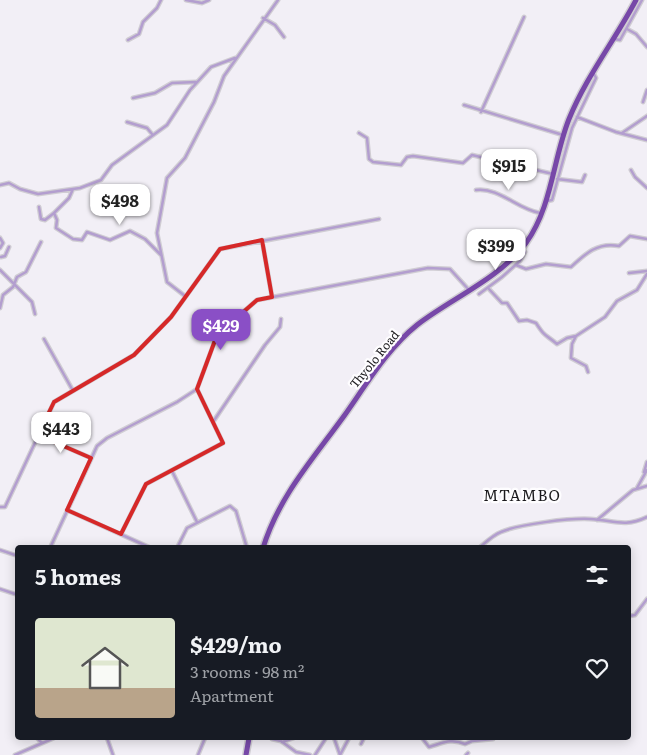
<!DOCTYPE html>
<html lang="en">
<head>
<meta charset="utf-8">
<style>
  :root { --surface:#171b24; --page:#242831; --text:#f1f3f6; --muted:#9ea1a6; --line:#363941; --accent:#8a4fc6 }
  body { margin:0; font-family:Literata,serif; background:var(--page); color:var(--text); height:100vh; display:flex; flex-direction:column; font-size:19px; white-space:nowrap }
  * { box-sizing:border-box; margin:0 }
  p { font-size:16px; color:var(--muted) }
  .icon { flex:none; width:28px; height:28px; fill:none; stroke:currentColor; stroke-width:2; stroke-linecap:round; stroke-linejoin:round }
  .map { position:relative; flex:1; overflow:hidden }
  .details { position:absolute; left:15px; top:545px; width:616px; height:195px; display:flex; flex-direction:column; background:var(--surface); border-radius:5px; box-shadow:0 2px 12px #0003 }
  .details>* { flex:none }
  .price { position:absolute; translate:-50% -42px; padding:0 11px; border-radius:10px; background:#fff; color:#222; font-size:16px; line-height:32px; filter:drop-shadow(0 1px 2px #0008) }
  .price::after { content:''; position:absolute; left:50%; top:30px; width:15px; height:11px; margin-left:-8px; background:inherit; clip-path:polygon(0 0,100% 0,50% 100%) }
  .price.current { background:var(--accent); color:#fff }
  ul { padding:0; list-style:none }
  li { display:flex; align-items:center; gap:15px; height:125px; padding:0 20px }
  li+li { border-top:1px solid var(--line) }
  li span { display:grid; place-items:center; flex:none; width:140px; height:100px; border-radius:5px; color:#555 }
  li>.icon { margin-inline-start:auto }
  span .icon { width:60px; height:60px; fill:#fffc; stroke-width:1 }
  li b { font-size:21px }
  h2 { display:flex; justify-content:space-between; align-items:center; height:60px; padding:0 20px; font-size:21px }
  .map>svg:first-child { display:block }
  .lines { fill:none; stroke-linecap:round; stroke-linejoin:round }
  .minor-casing { stroke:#d0cdd3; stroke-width:5 }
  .trunk-casing { stroke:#d0cdd3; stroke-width:8 }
  .minor { stroke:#b39ecf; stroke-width:2.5 }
  .trunk { stroke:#7748a8; stroke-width:5 }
  .marked { fill:none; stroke:#d62828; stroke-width:4; stroke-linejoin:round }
  .labels { text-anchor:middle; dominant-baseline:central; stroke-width:4.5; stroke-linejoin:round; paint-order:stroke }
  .street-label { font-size:12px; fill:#1b1a1d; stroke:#fefdff }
  .quarter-label { font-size:15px; letter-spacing:1px; fill:#1b1a1d; stroke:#fefdff }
</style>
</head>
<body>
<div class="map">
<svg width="647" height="755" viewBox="0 0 647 755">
  <rect width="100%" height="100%" fill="#f2eff6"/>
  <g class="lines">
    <g class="minor-casing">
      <path id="minor" d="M 186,0 L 202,3 L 209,0
        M 263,18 L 275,25 L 284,37
        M 627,29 L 636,34 L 647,47
        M 614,39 L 620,40 L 642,0
        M 128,40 L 139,34 L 143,22 L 157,8 L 161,0
        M 133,98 L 155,93 L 172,83 L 196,82
        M 643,102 L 647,90
        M 464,105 L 563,135
        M 481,112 L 524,17
        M 577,117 L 616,132 L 647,140
        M 127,122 L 147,128 L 152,134
        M 359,133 L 367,138 L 369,159 L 373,162 L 401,165 L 407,157 L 413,156 L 463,163 L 472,155 L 553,174
        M 622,133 L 647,116
        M 631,170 L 635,177 L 647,188
        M 557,179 L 582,182 L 585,175
        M 0,185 L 9,183 L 20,189 L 38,194 L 80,188 L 101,180 L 112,165 L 167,125 L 190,90 L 211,67 L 235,58
        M 476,190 C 499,187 517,209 540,213
        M 547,201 L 552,200 L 572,128 L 596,78 L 593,72
        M 39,207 L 41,219 L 45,220 L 54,213 L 57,220 L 56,228 L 73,239 L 82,240 L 87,232 L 110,240 L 130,231 L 145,239 L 161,255
        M 54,213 L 69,198 L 73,189
        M 0,238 L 3,243 L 0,248
        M 262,240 L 272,297
        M 1,257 L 5,256 L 9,247
        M 516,265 L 526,269 L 546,264 L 571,267 C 586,253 598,242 619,246 L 630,236 L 647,239
        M 0,270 L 32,302 L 35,314
        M 629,273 L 647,271
        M 488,288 L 502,303 L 507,303 L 519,321 L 527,320 L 536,323 C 545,337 545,334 557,344 L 567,338 L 576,336
        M 479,294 L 502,277 L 520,261 L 525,252 L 522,247
        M 185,296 L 167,282 L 157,233 L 167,178 L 185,158 L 214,102 L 224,76 L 278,0
        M 0,308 L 3,295 L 13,287 L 17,277 L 26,272 L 41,242
        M 44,339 L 72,389
        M 588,372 L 586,366 L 571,358 L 572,344 L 576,336 L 605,317 L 617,301 L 637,290 L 647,274
        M 213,422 L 265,345 L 280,327 L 281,319
        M 38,435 L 91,458
        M 172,471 L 197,522
        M 644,472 L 647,462
        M 637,488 L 647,470
        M 0,507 L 5,507 L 54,402 L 134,355 L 171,317 L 220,249 L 379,219
        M 67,510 L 151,548
        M 597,520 L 633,490 L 647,486
        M 121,534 L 146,484 L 223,443 L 197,389
        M 50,548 L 97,446 L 107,438 L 177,402 L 197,389 L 217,335 L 257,300 L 428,268 L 450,269 L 469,290
        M 177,548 L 187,528 L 230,506 L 236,511 L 247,548
        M 479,548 C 486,542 493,535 501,532 C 519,524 571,518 590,519 C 613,520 624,528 647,517
        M 0,550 L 18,556
        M 0,589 L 18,595
        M 629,616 L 635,615 L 647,599
        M 37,738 L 42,743
        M 107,738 L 113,755
        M 334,738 L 340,755
        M 422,738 L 429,747 C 443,743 451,738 465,744 L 472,741 L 493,739
        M 272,739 L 281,741 L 296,752 L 310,755
        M 282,742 L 294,738
        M 361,744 L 363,740 L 361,738
        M 15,755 L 54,738
        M 198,755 L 205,738
        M 315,755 L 326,738
        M 340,755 L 349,738
        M 466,755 L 468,753"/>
    </g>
    <g class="trunk-casing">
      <path id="trunk" d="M 263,548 C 279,496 313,459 344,416 C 366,385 387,349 417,325 C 452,298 499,279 526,243 C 552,207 553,159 569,119 C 586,77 615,40 636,0
        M 246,755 L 249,738"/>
    </g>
    <use href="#minor" class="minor"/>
    <use href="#trunk" class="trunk"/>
  </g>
  <path class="marked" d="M 262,240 L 272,297 L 257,300 L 217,335 L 197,389 L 223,443 L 146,484 L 121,534 L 67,510 L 91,458 L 38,435 L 54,402 L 134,355 L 171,317 L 220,249 Z"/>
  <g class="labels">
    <g class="street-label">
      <text transform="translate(374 359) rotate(-51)">Thyolo Road</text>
    </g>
    <g class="quarter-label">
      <text x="522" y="494">MTAMBO</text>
    </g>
  </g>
</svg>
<b class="price" style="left:509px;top:191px">$915</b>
<b class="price" style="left:120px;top:226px">$498</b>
<b class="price" style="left:496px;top:271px">$399</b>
<b class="price current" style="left:221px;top:351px">$429</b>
<b class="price" style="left:61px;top:454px">$443</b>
<section class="details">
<h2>5 homes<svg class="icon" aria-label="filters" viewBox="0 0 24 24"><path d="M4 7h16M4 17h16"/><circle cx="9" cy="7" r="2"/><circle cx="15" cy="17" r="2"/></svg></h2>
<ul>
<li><span style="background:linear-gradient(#dfe7d0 70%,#b9a48a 0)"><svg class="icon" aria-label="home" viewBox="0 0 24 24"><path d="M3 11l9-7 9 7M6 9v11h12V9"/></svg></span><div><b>$429/mo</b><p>3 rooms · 98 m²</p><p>Apartment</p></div><svg class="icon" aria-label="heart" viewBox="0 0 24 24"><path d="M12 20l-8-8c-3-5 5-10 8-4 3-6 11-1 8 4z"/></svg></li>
</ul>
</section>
</div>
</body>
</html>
